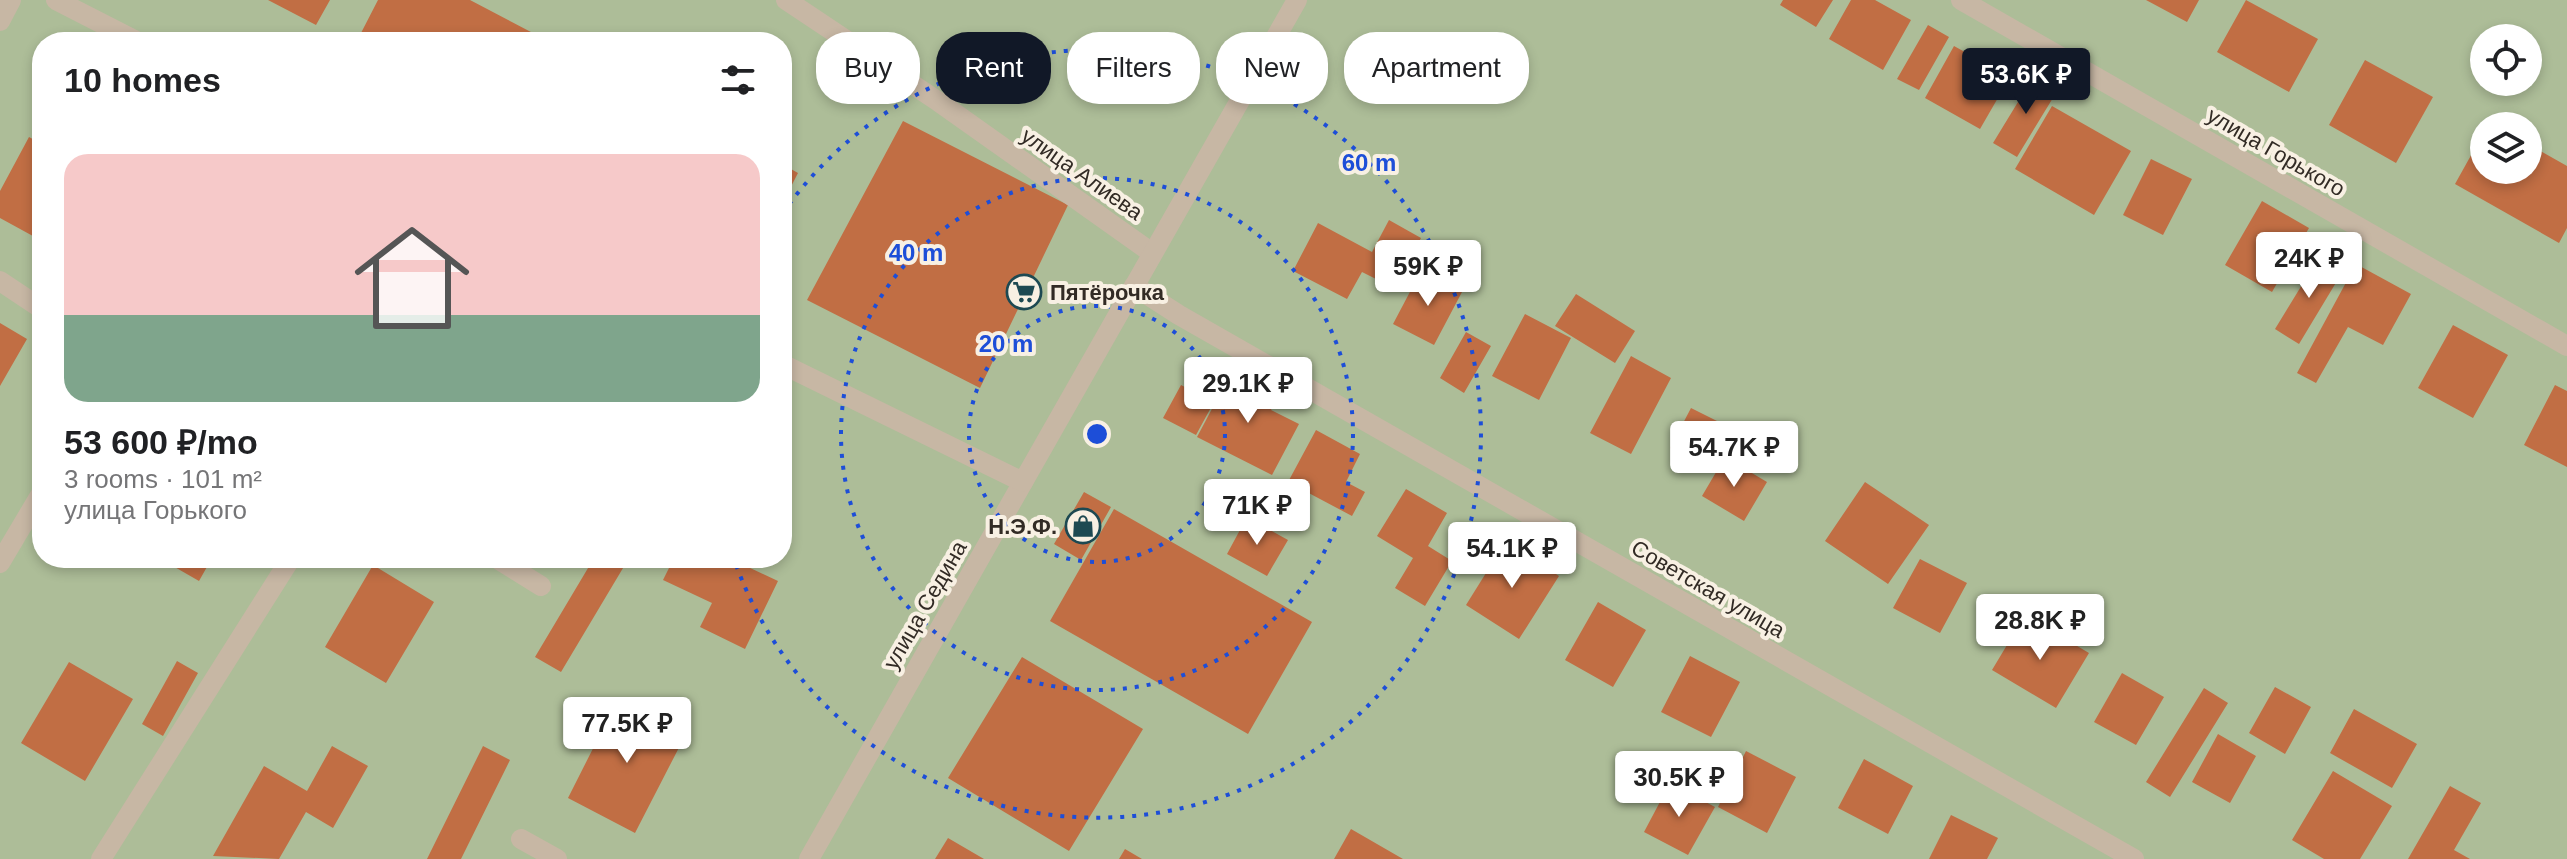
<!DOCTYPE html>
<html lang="en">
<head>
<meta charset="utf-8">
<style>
  :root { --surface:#fff; --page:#f2f2f2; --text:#202124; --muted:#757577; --line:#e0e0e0; --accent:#111827 }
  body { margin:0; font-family:Arial,sans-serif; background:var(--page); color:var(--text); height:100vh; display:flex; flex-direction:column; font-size:30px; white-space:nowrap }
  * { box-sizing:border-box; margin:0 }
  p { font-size:26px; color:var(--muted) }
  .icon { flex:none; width:44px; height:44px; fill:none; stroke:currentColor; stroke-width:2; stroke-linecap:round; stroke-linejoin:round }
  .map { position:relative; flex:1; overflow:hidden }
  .side { position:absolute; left:32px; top:32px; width:760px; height:536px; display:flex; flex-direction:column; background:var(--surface); border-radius:32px; box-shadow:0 4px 12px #0003 }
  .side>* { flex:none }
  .banner { position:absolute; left:816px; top:32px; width:760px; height:72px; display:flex; gap:16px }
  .buttons { position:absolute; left:2470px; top:24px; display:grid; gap:16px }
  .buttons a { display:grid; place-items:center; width:72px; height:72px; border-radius:50%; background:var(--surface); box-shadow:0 4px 12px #0003; font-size:40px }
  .price { position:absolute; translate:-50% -68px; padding:0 18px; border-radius:8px; background:#fff; color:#222; font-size:26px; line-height:52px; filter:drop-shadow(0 2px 4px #0008) }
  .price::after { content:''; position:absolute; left:50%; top:48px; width:24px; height:18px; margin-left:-12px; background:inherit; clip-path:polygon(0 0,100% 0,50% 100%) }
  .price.current { background:var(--accent); color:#fff }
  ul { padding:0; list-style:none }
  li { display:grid; align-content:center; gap:16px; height:424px; padding:0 32px }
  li+li { border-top:2px solid var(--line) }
  li span { display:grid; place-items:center; height:248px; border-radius:24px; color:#555 }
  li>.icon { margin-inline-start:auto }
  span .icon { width:144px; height:144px; fill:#fffc; stroke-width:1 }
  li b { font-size:34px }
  h2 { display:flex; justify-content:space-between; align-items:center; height:96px; padding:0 32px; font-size:34px }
  .tag { padding:0 28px; border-radius:32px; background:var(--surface); box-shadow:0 4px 12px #0003; font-size:28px; line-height:72px }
  .tag.current { background:var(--accent); color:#fff }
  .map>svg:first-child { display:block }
  .green { fill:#adbd98; fill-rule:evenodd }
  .building { fill:#c16e44 }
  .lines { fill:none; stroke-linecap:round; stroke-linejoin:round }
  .service { stroke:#c7b7a4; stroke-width:20 }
  .minor { stroke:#c7b7a4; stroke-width:20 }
  .tertiary { stroke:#c7b7a4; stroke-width:20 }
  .ring { fill:none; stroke:#1d4ed8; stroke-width:4; stroke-dasharray:4 8 }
  .labels { text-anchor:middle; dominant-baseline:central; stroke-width:8; stroke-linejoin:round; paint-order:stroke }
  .street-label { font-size:22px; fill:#322b25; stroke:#f8f0e3 }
  .poi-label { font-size:22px; font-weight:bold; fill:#322b25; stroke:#f8f0e3; text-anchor:start }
  .centre { fill:#1d4ed8; stroke:#f8f0e3; stroke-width:4 }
  .ring-label { font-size:24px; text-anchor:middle; font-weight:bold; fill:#1d4ed8; stroke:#f8f0e3; stroke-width:8; stroke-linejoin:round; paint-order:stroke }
</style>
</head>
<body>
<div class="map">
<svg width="2567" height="859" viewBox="0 0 2567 859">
  <rect width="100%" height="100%" fill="#efe6d7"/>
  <path class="green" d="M 0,0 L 2567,0 L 2567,859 L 0,859 ZM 2484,38 L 2528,38 L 2528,82 L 2484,82 ZM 42,42 L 782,42 L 782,558 L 42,558 ZM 2484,126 L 2528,126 L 2528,170 L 2484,170 Z"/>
  <path class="building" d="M 268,0 L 330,0 L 316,25 Z
    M 378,0 L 470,0 L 550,42 L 378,42 L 361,33 Z
    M 1783,0 L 1833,0 L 1816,27 L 1780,5 Z
    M 1851,0 L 1875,0 L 1911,20 L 1883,70 L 1829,39 Z
    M 2146,0 L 2199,0 L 2187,22 Z
    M 2246,0 L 2318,39 L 2289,92 L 2217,52 Z
    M 1928,25 L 1949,37 L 1919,90 L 1897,79 Z
    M 1954,46 L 2010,77 L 1980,129 L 1925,98 Z
    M 2365,60 L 2433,97 L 2396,163 L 2329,125 Z
    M 2035,74 L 2059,88 L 2017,157 L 1993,143 Z
    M 2052,106 L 2131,151 L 2094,215 L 2015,169 Z
    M 903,121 L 1068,205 L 980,388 L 807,300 Z
    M 2484,132 L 2484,170 L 2528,170 L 2528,144 L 2567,166 L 2567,228 L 2559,243 L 2455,184 Z
    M 29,137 L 42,144 L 42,241 L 0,218 L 0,191 Z
    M 2151,159 L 2192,179 L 2163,235 L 2123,215 Z
    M 782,164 L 798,173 L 782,204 Z
    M 2262,201 L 2309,228 L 2272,292 L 2225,265 Z
    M 1389,220 L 1421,238 L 1394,288 L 1362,272 L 1347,299 L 1293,271 L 1318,223 L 1372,252 Z
    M 2319,257 L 2343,271 L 2299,344 L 2275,329 Z
    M 2356,264 L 2411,294 L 2383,345 L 2348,327 L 2316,383 L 2297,373 Z
    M 1421,271 L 1462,292 L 1434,345 L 1393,324 Z
    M 1576,294 L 1635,331 L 1615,363 L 1555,326 Z
    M 1525,314 L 1571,338 L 1539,400 L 1492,376 Z
    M 0,323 L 27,339 L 0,386 Z
    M 2453,325 L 2508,355 L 2473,418 L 2418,388 Z
    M 1466,332 L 1491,346 L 1464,393 L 1440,378 Z
    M 1631,356 L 1671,378 L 1631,454 L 1590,433 Z
    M 1231,373 L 1277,398 L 1271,410 L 1299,424 L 1272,475 L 1197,437 Z
    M 1181,385 L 1214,402 L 1196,435 L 1163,418 Z
    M 2555,385 L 2567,391 L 2567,467 L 2524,445 Z
    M 1691,408 L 1721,423 L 1700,463 L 1670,448 Z
    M 1316,430 L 1360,454 L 1346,482 L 1365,492 L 1352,516 L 1288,482 Z
    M 1725,457 L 1767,482 L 1744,521 L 1702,496 Z
    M 1865,482 L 1929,525 L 1888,584 L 1825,541 Z
    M 1406,489 L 1447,513 L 1428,546 L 1452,561 L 1425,606 L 1395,588 L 1413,558 L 1377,536 Z
    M 1084,492 L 1111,507 L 1081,560 L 1054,544 Z
    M 1114,509 L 1312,622 L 1248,734 L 1050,621 Z
    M 1247,517 L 1288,540 L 1267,576 L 1227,554 Z
    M 1506,541 L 1559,576 L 1519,639 L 1466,605 Z
    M 159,558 L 212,558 L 199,581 Z
    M 594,558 L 629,558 L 561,672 L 535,657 Z
    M 674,558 L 729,558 L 778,581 L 745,649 L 700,627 L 712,603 L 663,580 Z
    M 1920,559 L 1967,583 L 1940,633 L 1893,608 Z
    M 373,565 L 434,602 L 386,683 L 325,647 Z
    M 1598,602 L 1646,630 L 1613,687 L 1565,660 Z
    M 2025,615 L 2089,653 L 2056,708 L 1992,670 Z
    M 1690,656 L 1740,682 L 1711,737 L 1661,712 Z
    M 1022,657 L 1143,729 L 1069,851 L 948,778 Z
    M 177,661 L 198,673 L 163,736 L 142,724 Z
    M 69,662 L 133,699 L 85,781 L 21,743 Z
    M 2122,673 L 2164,697 L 2136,745 L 2094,722 Z
    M 2275,687 L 2311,707 L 2285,754 L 2249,733 Z
    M 2204,688 L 2228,703 L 2170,797 L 2146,782 Z
    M 619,697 L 687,732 L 635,833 L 568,798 Z
    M 2354,709 L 2417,744 L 2392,788 L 2330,753 Z
    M 2218,734 L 2256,756 L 2230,803 L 2192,782 Z
    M 332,746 L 368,766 L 333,828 L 306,812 L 279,859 L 213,856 L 264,766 L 307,791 Z
    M 483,746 L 510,760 L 461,859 L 427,859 Z
    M 1746,751 L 1796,777 L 1767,833 L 1718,807 Z
    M 1864,759 L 1913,786 L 1888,834 L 1838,808 Z
    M 2333,771 L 2392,806 L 2360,859 L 2324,859 L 2292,840 Z
    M 1670,783 L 1715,807 L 1688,855 L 1644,832 Z
    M 2450,786 L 2481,803 L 2454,850 L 2470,859 L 2408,859 Z
    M 1951,815 L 1998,838 L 1987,859 L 1929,859 Z
    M 1351,829 L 1403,859 L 1334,859 Z
    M 948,838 L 984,859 L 935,859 Z
    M 1125,849 L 1142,859 L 1119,859 Z"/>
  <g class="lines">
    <path class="service" d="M 0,21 L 11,0
      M 0,281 L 42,309
      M 496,558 L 541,586
      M 0,563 L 42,492
      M 521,839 L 557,859
      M 101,859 L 291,558"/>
    <path class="minor" d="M 786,0 L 939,102 L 1152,253
      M 1961,0 L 2567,346
      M 1134,286 L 1179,315 L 2134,859
      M 809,859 L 1023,482"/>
    <path class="tertiary" d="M 56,0 L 138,42
      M 782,364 L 1023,482 L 1297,0"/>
  </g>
  <g class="ring">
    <circle cx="1097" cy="434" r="128"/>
    <circle cx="1097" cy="434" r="256"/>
    <path d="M782 214A384 384 0 1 1 734 559"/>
  </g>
  <defs>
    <g id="supermarket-ring" transform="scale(1.8)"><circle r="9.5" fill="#f8f0e3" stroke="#1d4952" stroke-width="1.5"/><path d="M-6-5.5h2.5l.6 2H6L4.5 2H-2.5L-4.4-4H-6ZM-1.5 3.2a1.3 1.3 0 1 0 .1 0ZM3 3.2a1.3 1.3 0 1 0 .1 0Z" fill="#1d4952"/></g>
    <g id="shop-ring" transform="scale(1.8)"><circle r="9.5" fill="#f8f0e3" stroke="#1d4952" stroke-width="1.5"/><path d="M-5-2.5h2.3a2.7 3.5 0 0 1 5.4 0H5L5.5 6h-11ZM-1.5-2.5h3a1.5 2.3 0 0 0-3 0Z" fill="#1d4952"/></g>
  </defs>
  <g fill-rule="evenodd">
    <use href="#supermarket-ring" x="1024" y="292"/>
    <use href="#shop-ring" x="1083" y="526"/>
  </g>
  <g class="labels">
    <g class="street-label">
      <text transform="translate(2276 152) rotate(30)">улица Горького</text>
      <text transform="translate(1082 174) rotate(35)">улица Алиева</text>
      <text transform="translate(1708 589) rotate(30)">Советская улица</text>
      <text transform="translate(925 605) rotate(-60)">улица Седина</text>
    </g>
    <g class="poi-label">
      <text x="1050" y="292">Пятёрочка</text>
      <text x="1057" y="526" text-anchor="end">Н.Э.Ф.</text>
    </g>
  </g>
  <circle cx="1097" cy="434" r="12" class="centre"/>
  <g class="ring-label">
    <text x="1369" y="171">60 m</text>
    <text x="916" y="261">40 m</text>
    <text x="1006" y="352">20 m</text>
  </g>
</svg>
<div class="buttons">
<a><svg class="icon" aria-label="locate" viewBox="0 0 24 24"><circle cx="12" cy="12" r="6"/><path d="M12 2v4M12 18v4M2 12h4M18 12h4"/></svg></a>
<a><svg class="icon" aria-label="layers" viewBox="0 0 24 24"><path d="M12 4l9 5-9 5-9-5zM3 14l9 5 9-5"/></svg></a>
</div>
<b class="price current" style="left:2026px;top:116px">53.6K ₽</b>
<b class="price" style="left:2309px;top:300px">24K ₽</b>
<b class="price" style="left:1428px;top:308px">59K ₽</b>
<b class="price" style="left:1248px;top:425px">29.1K ₽</b>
<b class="price" style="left:1734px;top:489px">54.7K ₽</b>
<b class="price" style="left:1257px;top:547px">71K ₽</b>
<b class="price" style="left:1512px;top:590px">54.1K ₽</b>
<b class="price" style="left:2040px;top:662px">28.8K ₽</b>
<b class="price" style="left:627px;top:765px">77.5K ₽</b>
<b class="price" style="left:1679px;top:819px">30.5K ₽</b>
<div class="banner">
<a class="tag">Buy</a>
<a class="tag current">Rent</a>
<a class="tag">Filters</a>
<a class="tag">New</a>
<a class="tag">Apartment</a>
</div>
<section class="side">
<h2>10 homes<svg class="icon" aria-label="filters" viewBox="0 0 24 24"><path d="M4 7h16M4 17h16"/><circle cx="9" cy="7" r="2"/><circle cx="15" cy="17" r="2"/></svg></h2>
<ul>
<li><span style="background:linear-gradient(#f6c9c9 65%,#7fa58c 0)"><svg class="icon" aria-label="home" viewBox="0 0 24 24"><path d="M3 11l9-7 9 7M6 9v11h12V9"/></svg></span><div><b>53 600 ₽/mo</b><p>3 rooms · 101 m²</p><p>улица Горького</p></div></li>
</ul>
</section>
</div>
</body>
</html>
